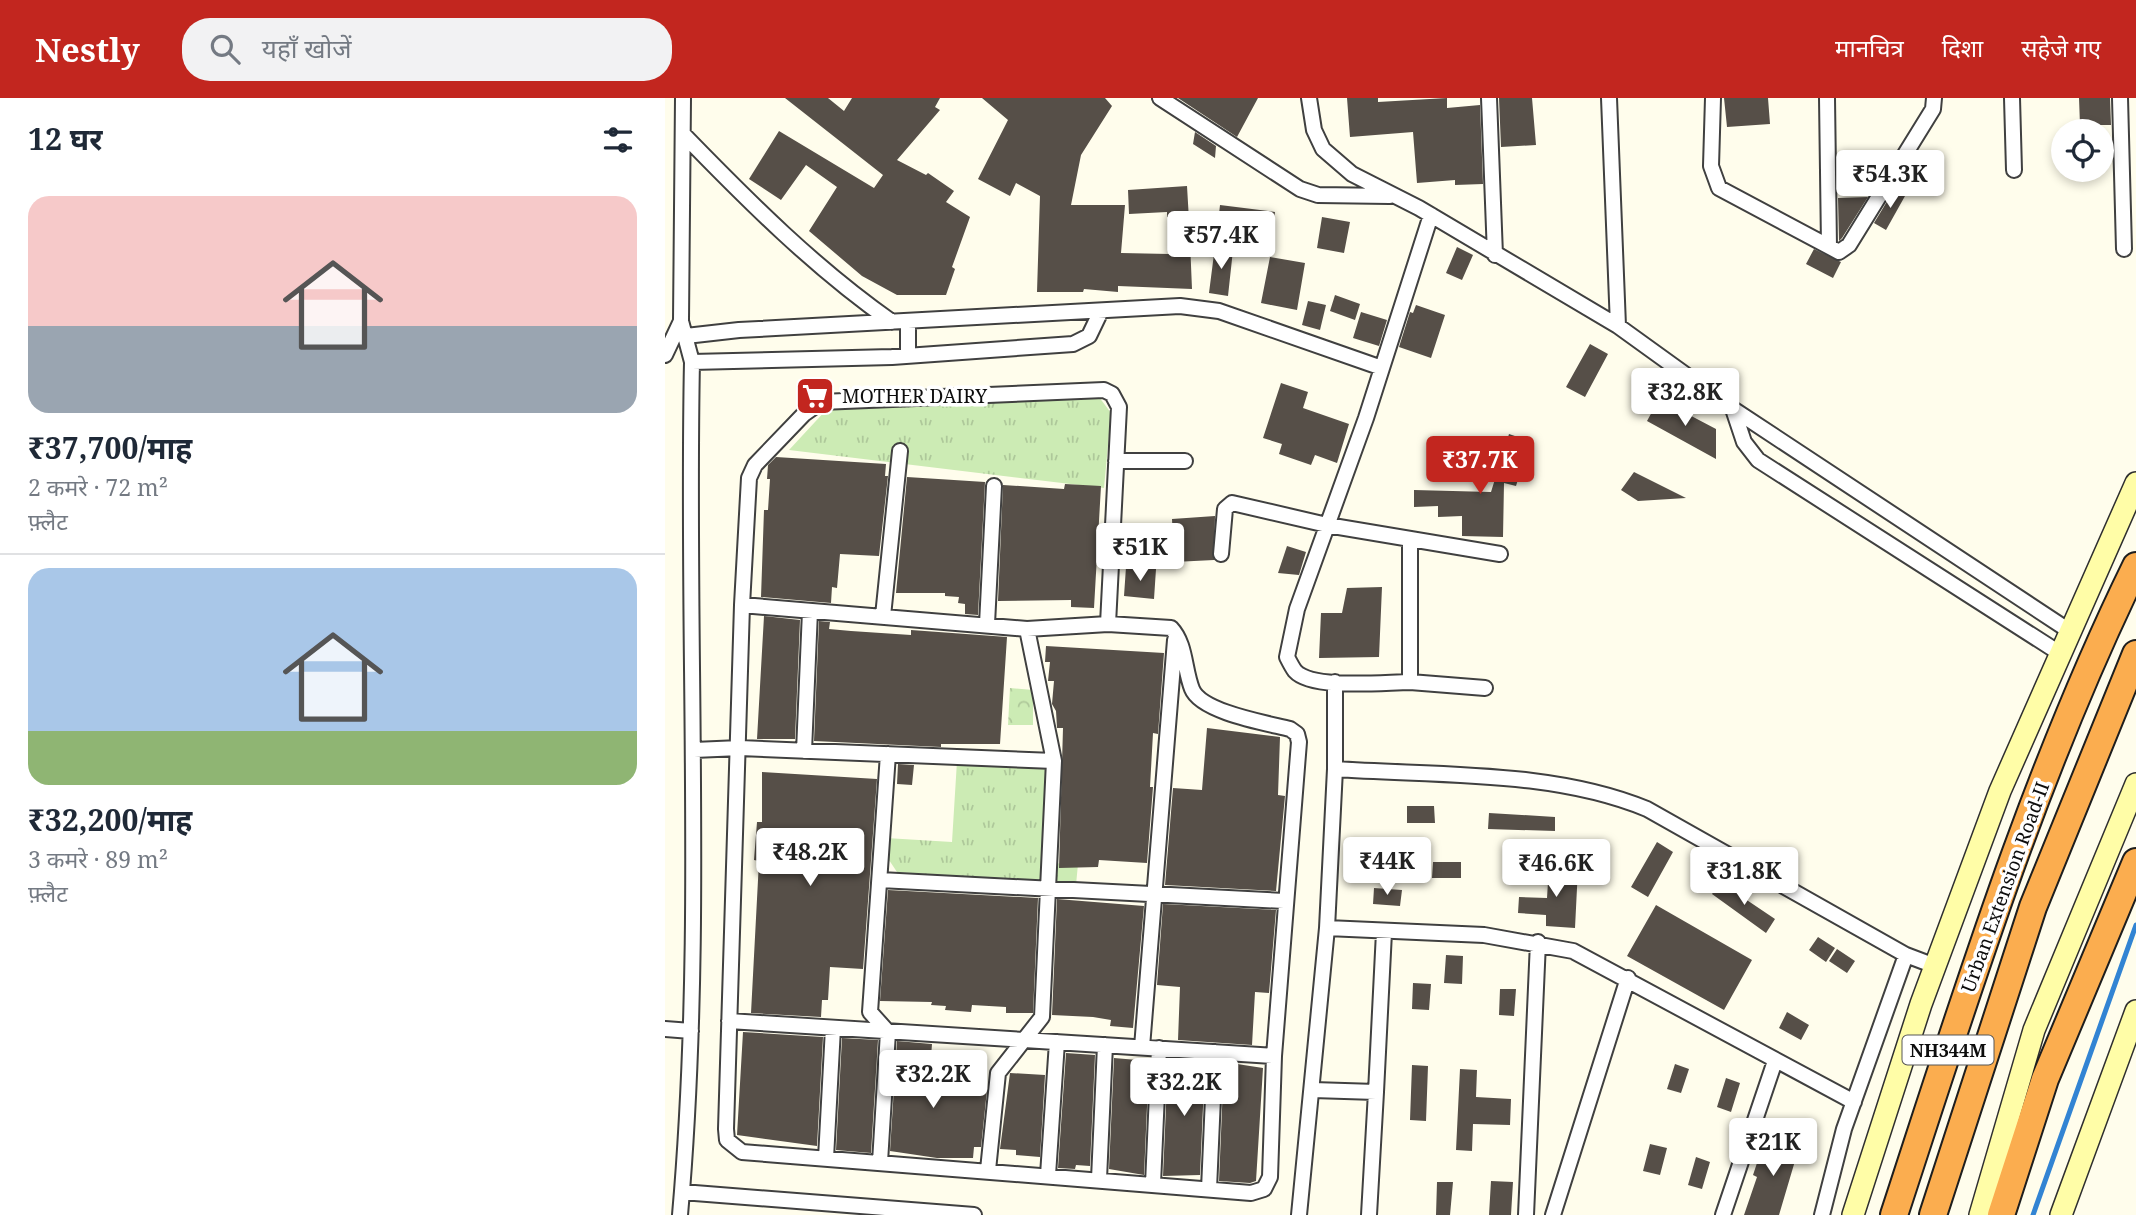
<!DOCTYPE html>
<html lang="hi">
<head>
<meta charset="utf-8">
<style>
  :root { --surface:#fff; --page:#f2f2f3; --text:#1f2937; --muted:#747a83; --line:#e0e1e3; --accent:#c2261f }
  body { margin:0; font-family:"Noto Serif","Noto Sans Devanagari",serif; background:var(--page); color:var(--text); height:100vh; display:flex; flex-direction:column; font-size:26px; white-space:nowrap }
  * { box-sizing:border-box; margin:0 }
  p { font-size:23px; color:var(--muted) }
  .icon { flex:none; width:38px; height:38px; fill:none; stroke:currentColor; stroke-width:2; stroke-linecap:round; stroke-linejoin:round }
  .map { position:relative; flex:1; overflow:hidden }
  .details { display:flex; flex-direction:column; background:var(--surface); width:665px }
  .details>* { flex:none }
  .tools { position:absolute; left:1386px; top:21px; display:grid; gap:14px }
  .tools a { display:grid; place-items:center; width:63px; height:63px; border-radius:50%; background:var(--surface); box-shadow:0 4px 10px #0003; font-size:35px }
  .price { position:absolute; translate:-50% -60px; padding:0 16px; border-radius:7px; background:#fff; color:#222; font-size:23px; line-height:46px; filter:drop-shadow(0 2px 4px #0008) }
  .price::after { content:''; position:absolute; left:50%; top:42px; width:21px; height:16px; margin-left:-10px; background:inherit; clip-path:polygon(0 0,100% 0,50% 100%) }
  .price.on { background:var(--accent); color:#fff }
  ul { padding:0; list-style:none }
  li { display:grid; align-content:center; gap:14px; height:371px; padding:0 28px }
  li+li { border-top:2px solid var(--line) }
  li span { display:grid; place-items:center; height:217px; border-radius:21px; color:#555 }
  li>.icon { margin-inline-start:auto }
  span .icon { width:126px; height:126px; fill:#fffc; stroke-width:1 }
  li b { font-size:30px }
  h2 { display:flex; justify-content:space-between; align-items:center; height:84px; padding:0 28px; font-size:30px }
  header { display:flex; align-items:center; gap:42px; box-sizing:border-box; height:98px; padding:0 35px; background:var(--accent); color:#fff }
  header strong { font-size:33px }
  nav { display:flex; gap:38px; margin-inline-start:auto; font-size:24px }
  .search { width:490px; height:63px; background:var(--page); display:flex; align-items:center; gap:18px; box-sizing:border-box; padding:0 24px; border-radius:28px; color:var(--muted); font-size:26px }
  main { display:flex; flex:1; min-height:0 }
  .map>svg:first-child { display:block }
  .grass { fill:url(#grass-tufts) }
  .park { fill:url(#park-crowns) }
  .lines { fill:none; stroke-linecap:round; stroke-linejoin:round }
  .stream { stroke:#3284d3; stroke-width:5 }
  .building { fill:#564f48 }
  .street-casing { stroke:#404040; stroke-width:18 }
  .secondary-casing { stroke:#2f2f2f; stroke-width:24 }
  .highway-casing { stroke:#1e1e1e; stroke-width:30 }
  .street { stroke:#fff; stroke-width:14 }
  .secondary { stroke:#fffda7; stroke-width:21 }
  .highway { stroke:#fbad4f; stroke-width:26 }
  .labels { text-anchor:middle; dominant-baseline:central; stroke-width:7; stroke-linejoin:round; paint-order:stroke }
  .shield { fill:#fff; stroke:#565656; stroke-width:2 }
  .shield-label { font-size:18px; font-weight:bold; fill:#0d0d0d }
  .poi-label { font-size:19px; fill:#0d0d0d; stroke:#fff; text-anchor:start }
  .street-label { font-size:19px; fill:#0d0d0d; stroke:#fff }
</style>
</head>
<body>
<header>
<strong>Nestly</strong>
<div class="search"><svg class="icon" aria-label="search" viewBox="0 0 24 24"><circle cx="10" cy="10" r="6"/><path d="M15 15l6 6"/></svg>यहाँ खोजें</div>
<nav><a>मानचित्र</a><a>दिशा</a><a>सहेजे गए</a></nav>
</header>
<main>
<section class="details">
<h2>12 घर<svg class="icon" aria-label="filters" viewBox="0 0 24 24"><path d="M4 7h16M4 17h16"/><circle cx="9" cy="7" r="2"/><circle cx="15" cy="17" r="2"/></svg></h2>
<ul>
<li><span style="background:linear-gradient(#f6c9c9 60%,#9aa5b1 0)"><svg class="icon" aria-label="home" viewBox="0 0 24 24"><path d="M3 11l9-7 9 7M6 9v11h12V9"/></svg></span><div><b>₹37,700/माह</b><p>2 कमरे · 72 m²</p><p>फ़्लैट</p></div></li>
<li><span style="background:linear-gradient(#a9c7e8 75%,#8fb573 0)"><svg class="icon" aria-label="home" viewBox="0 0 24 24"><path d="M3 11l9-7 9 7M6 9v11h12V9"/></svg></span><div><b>₹32,200/माह</b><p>3 कमरे · 89 m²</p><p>फ़्लैट</p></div></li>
</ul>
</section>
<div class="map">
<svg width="1471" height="1117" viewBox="0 0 1471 1117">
  <defs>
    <pattern id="grass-tufts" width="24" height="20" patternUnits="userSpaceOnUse" patternTransform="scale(1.75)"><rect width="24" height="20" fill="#ccebb4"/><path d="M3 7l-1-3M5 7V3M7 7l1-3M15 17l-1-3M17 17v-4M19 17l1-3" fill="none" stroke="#aec89a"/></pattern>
    <pattern id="park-crowns" width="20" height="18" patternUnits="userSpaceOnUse" patternTransform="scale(1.75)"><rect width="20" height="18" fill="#ccebb4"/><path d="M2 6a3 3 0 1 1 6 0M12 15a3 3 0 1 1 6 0" fill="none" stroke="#aec89a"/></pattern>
  </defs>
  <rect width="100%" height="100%" fill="#fffdec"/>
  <path class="grass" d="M 434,299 L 446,315 L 439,390 L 124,352 L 162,311 Z
    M 292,663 L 389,663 L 380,765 L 413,766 L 411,787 L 232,774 L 220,756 L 221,740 L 287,744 Z"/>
  <path class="park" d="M 345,590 L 368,592 L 368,627 L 343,627 Z"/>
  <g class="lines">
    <path class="stream" d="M 1368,1117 L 1471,827"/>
  </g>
  <path class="building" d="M 120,0 L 163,0 L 179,13 L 187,0 L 275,0 L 270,9 L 275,12 L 232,62 L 261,77 L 263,75 L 289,93 L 281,104 L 305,119 L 287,169 L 290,171 L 281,197 L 232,197 L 197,178 L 144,133 L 172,89 L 141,67 L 116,102 L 84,81 L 114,33 L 209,90 L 218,77 Z
    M 317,0 L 440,0 L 447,8 L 416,57 L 406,107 L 460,107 L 456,155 L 504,156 L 503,139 L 525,143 L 527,191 L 453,188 L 453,194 L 419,191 L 418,194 L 372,194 L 375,98 L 351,85 L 345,98 L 313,81 L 343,22 Z
    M 513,0 L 593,0 L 572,39 Z
    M 682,0 L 713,0 L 713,4 L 782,0 L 782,10 L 815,7 L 818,86 L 790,87 L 790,82 L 752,85 L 748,34 L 685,39 Z
    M 834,0 L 867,0 L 871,47 L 836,49 Z
    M 1059,0 L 1103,0 L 1105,26 L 1062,29 Z
    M 1414,0 L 1445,0 L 1446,27 L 1415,27 Z
    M 530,34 L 551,48 L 550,60 L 528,46 Z
    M 522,88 L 524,122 L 502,119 L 502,114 L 464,116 L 463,92 Z
    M 1229,92 L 1240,98 L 1221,132 L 1209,125 Z
    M 1203,99 L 1177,140 L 1174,143 L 1173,100 Z
    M 555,107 L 610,114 L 608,130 L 553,125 Z
    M 657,119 L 685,124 L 679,155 L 652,150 Z
    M 550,148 L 568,152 L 563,198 L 544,195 Z
    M 792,149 L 808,157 L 797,182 L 781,175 Z
    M 1149,151 L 1176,164 L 1168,180 L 1141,166 Z
    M 605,159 L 640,165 L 632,212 L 596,205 Z
    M 670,197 L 695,206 L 690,222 L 665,213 Z
    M 643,203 L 661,207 L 655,232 L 637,227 Z
    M 751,207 L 780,217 L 766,260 L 734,249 L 745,214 L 748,215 Z
    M 696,214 L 722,222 L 714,248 L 688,240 Z
    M 925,246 L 943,256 L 920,299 L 901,289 Z
    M 616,285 L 643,294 L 638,310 L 684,326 L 672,365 L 650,357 L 646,367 L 614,356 L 617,346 L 598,340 Z
    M 994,301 L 1051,331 L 1051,361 L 982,323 Z
    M 844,336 L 865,343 L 851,388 L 839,385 L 838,439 L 797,438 L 797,418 L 773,419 L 773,408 L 749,409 L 749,392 L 826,394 Z
    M 111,359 L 221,366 L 220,378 L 223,378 L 214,458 L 175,456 L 172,490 L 167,489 L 166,505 L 96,499 L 99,412 L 103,412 L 105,381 L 102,381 L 103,367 Z
    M 969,374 L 1021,400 L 973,403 L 956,392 Z
    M 242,379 L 320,384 L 313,517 L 300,516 L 300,506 L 293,505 L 294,499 L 280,498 L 280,495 L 231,495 Z
    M 400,386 L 436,388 L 429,510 L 406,509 L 406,502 L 333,503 L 338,387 L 399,391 Z
    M 550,418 L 549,462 L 509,464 L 507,421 Z
    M 622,448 L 641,454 L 634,477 L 613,475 Z
    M 461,469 L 491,471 L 489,501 L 459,498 Z
    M 717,489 L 714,559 L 654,560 L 656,515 L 677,515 L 682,490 Z
    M 99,518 L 135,522 L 130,641 L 92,641 Z
    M 154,523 L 165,524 L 164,531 L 186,533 L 246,537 L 246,532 L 342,539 L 335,646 L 276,646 L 276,649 L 149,643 Z
    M 381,548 L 499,555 L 493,636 L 488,635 L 485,689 L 488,689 L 482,765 L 434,762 L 433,769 L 394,770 L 398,630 L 392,630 L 391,613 L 387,606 L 389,583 L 383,583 L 385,564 L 380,564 Z
    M 542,630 L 615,639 L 613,697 L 620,698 L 611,793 L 500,787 L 508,690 L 537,692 Z
    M 233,666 L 249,667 L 247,687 L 232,686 Z
    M 97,674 L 212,681 L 198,871 L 165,869 L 163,902 L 157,902 L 156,919 L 86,915 L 94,763 L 89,762 L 92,724 L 97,724 Z
    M 742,708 L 769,708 L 770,725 L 742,725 Z
    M 824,715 L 890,719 L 890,733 L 823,731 Z
    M 992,744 L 1008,754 L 983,799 L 966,789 Z
    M 768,764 L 796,764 L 796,780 L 767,780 Z
    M 884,768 L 913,770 L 910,830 L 881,828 L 881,817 L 853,815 L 854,799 L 882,800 Z
    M 1055,784 L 1110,821 L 1101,835 L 1047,796 Z
    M 709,790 L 737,792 L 735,808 L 708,806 Z
    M 223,792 L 373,800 L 368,915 L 341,915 L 341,909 L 307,907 L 306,914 L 280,912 L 281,908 L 266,907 L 267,904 L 215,903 Z
    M 392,801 L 479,808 L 468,930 L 445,928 L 446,922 L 428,919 L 387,917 Z
    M 498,806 L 611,812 L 604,895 L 590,894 L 587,947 L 513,942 L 515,889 L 492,887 Z
    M 991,807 L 1087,862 L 1059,912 L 962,858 Z
    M 1153,839 L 1170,850 L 1161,864 L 1144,852 Z
    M 1172,851 L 1190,863 L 1182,875 L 1164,863 Z
    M 781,857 L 798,858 L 797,886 L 779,885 Z
    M 748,885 L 766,886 L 764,912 L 747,911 Z
    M 835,891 L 851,891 L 849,918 L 834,917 Z
    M 1122,914 L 1144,927 L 1136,942 L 1114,930 Z
    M 78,934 L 158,939 L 152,1048 L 72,1037 Z
    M 177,940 L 213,942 L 206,1055 L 171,1052 Z
    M 232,943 L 267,946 L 264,985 L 322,992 L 316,1049 L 309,1049 L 308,1060 L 272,1060 L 225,1053 Z
    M 401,955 L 430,957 L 425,1068 L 411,1067 L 410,1071 L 393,1070 Z
    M 449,960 L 484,963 L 479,1077 L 444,1071 Z
    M 503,962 L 540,963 L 535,1077 L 498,1078 Z
    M 559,964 L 598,970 L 591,1083 L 585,1085 L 554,1083 Z
    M 1010,966 L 1024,971 L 1016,995 L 1002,991 Z
    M 747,967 L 763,968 L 761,1023 L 745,1022 Z
    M 795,971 L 812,972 L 811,999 L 846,1001 L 845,1027 L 808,1026 L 807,1053 L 791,1052 Z
    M 345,975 L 380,977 L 375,1059 L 351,1057 L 351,1052 L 335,1051 Z
    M 1061,980 L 1075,985 L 1066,1014 L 1052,1009 Z
    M 1108,1036 L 1135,1046 L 1114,1117 L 1079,1117 L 1092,1079 L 1088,1077 L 1093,1062 L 1098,1064 Z
    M 985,1046 L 1002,1050 L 995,1077 L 978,1073 Z
    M 1031,1059 L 1045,1064 L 1037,1091 L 1023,1087 Z
    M 826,1083 L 848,1084 L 846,1117 L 824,1117 Z
    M 772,1084 L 788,1084 L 785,1117 L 771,1117 Z"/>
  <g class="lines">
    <g class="street-casing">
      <path id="street" d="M 495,0 L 635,91 L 653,97 L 725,98
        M 644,0 L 649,32 L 658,51 L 687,76 L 754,110 L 953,228 L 1068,311 L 1406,534
        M 824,0 L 830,157
        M 944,0 L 953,228
        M 1048,0 L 1046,68 L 1054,90 L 1174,154 L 1184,147 L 1268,11 L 1269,0
        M 1162,0 L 1164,148
        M 1347,0 L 1349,72
        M 1455,0 L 1459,151
        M 18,36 C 84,104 150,170 227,224
        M 21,238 L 74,232 L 515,208 L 554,213 L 717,270
        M 0,257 L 16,223
        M 243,257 L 243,223
        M 27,264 L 227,259 L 408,246 L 424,238 L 436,213
        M 439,292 L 447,296 L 454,309 L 443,526 L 506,530 C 521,546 519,571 527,591 C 536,614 601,625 625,631 L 632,636 L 634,644 L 609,958 L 605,1079 L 599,1091 L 586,1095 L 77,1054 L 62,1042 L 61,1031 L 77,507 L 84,380 L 90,367 L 139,316 L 156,304 Z
        M 1068,311 L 1079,344 L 1093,362 L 1396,556
        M 451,363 L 520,363
        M 745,441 L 745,584 C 720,584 647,592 630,573 C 627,569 624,563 622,559 L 632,511 L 701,320 L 766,117
        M 556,456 L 560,411 L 567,405 L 662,427 L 835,456
        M 77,507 L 362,531 L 443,526
        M 218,518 L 235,353
        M 322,526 L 329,388
        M 362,531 L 389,663
        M 745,584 L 820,590
        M 29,652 L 75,650 L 389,663 L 377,919 L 333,975 L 323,1072
        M 139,653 L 145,513
        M 670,671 L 670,584
        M 215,782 L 619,803
        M 662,830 L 819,837 L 908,853 L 1189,1004
        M 64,923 L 609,958
        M 0,931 L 26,933
        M 477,949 L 510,542
        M 648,992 L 711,994 L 719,834
        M 161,1060 L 168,930
        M 215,1064 L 223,934 L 205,914 L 223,656
        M 383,1077 L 392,944
        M 434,1081 L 440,947
        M 488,1086 L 494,950
        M 544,1091 L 550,954
        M 17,1094 L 309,1117
        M 15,1117 C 40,833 21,549 27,264 L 16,223 L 18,0
        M 634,1117 L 662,830 L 670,671 C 772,678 888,672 982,711 L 1241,857 L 1270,868
        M 704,1117 L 711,994
        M 861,1117 L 873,844
        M 888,1117 L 963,880
        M 1058,1117 L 1110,963
        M 1157,1117 L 1179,1031 L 1241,857"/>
    </g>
    <g class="secondary-casing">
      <path id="secondary" d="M 1188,1117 L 1256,906 L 1335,693 L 1471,385
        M 1315,1117 L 1369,932 L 1471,686
        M 1396,1117 L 1471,913"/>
    </g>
    <g class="highway-casing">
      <path id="highway" d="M 1229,1117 C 1301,897 1369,676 1471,468
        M 1268,1117 L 1368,809 L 1471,556
        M 1336,1117 L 1380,981 L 1471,764"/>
    </g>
    <use href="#street" class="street"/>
    <use href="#secondary" class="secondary"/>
    <use href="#highway" class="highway"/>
  </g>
  <defs>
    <g id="supermarket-square" transform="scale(2.0125)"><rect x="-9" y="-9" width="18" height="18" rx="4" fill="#c2261f" stroke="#fff"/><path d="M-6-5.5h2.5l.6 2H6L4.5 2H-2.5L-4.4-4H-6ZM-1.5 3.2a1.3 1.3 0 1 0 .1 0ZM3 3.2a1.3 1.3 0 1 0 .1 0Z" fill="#fff"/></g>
  </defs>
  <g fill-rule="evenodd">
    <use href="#supermarket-square" x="150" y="298"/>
  </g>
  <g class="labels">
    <rect class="shield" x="1237.5" y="937.5" width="91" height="29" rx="5"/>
    <g class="shield-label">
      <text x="1283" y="952">NH344M</text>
    </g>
    <g class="poi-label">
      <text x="177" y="298">MOTHER DAIRY</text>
    </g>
    <g class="street-label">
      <text transform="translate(1340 789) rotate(-70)">Urban Extension Road-II</text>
    </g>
  </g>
</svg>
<div class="tools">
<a><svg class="icon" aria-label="locate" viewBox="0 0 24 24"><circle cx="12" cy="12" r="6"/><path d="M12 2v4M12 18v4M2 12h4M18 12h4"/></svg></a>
</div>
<b class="price" style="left:1225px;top:112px">₹54.3K</b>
<b class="price" style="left:556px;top:173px">₹57.4K</b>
<b class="price" style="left:1020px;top:330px">₹32.8K</b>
<b class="price on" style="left:815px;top:398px">₹37.7K</b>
<b class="price" style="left:475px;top:485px">₹51K</b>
<b class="price" style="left:145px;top:790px">₹48.2K</b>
<b class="price" style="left:722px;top:799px">₹44K</b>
<b class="price" style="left:891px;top:801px">₹46.6K</b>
<b class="price" style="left:1079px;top:809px">₹31.8K</b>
<b class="price" style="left:268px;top:1012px">₹32.2K</b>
<b class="price" style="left:519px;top:1020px">₹32.2K</b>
<b class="price" style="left:1108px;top:1080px">₹21K</b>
</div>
</main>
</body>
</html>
